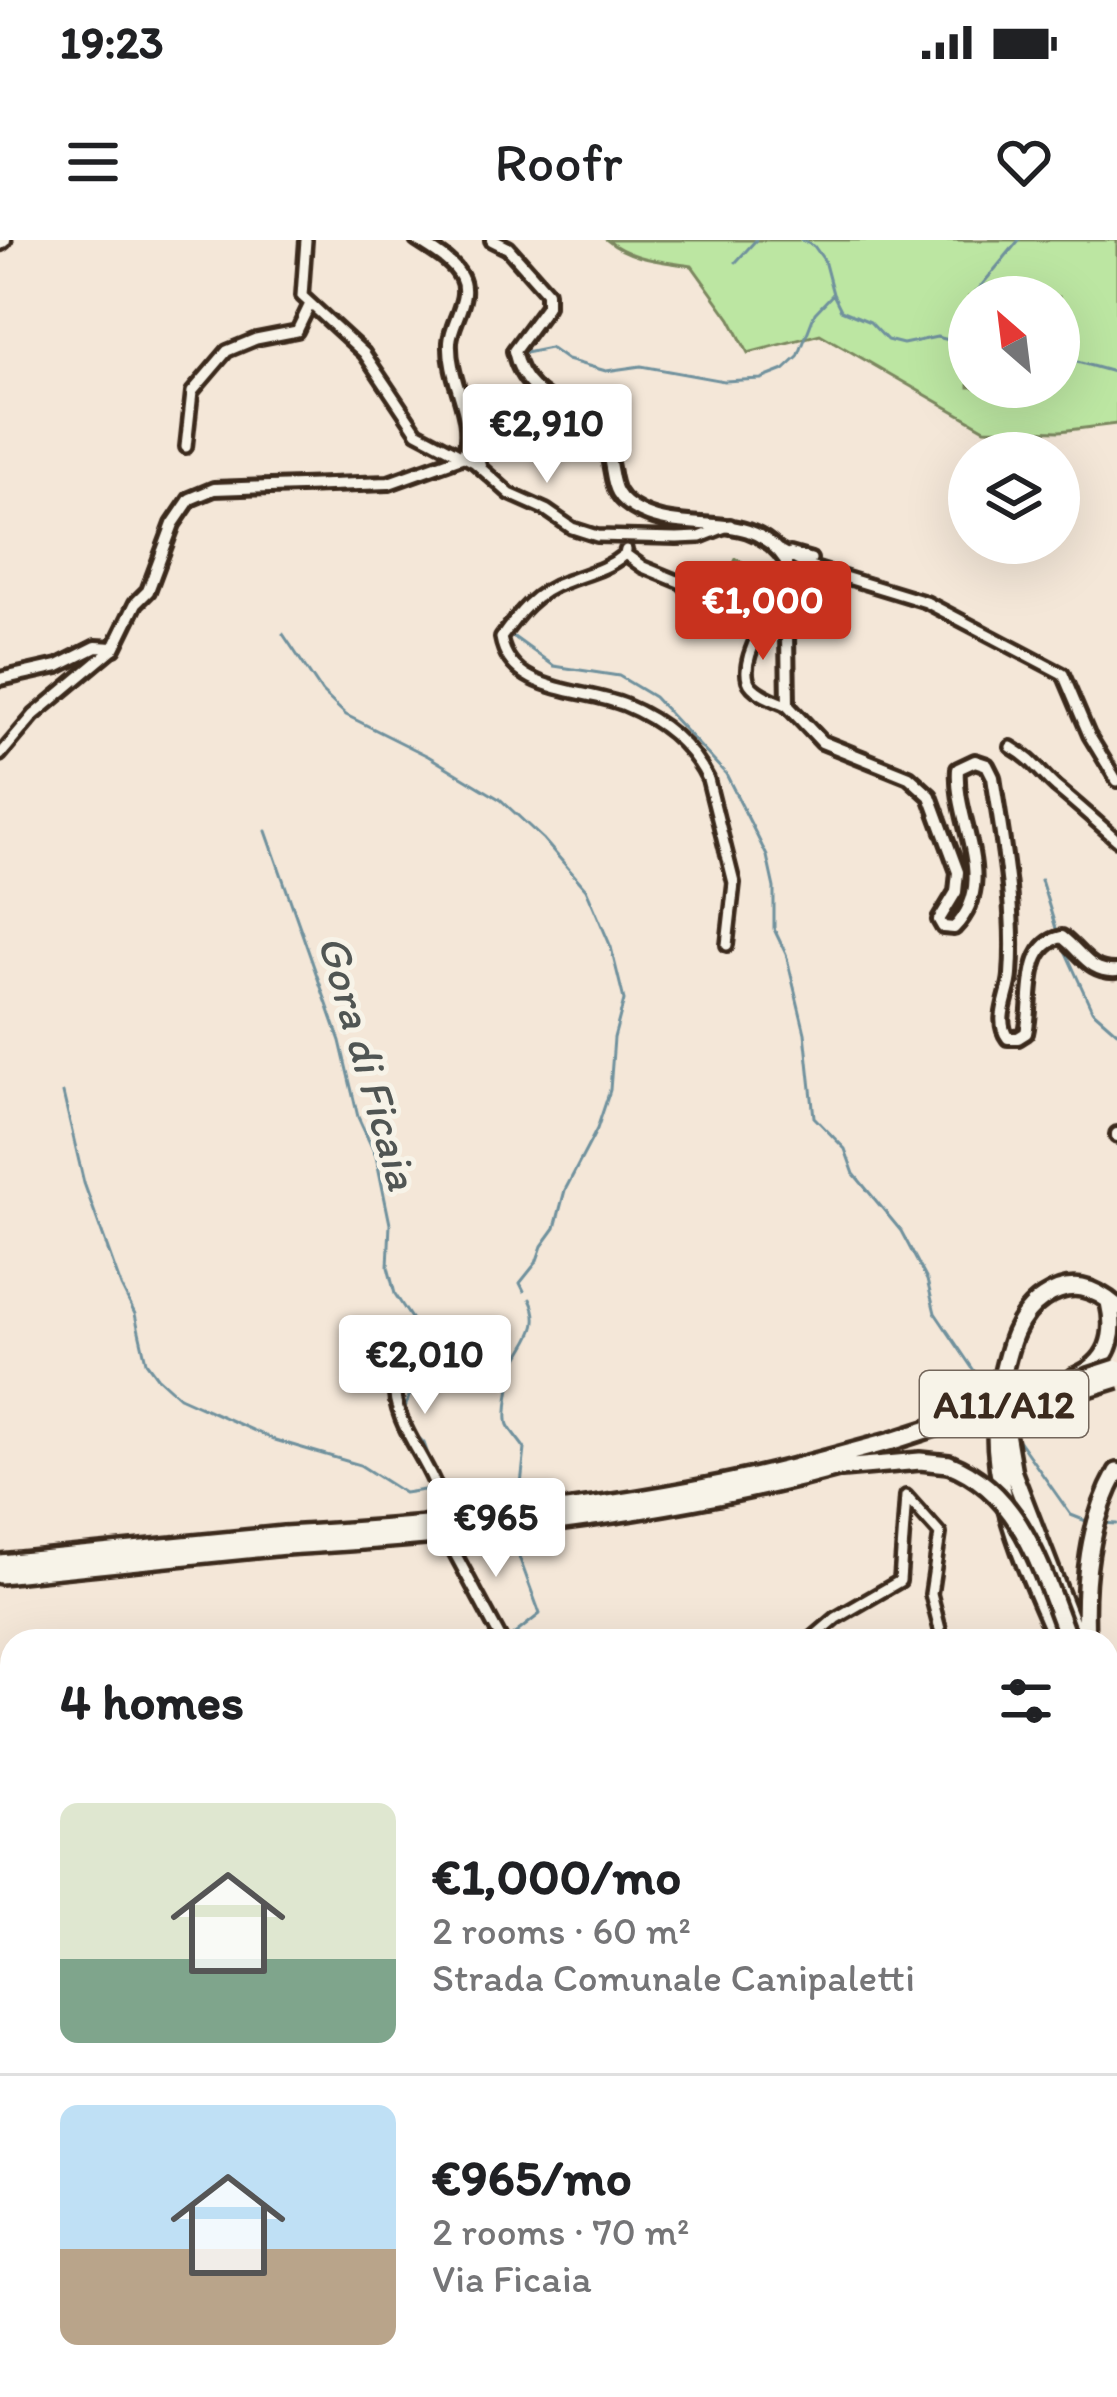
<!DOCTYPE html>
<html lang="en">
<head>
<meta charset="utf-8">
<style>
  :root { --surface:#fff; --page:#f6f6f6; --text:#202124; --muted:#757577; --line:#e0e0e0; --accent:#c8321e }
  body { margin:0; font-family:Itim,sans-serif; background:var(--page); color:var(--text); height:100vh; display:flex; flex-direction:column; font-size:45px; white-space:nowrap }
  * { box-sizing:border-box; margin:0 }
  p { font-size:39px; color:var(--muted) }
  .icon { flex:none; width:66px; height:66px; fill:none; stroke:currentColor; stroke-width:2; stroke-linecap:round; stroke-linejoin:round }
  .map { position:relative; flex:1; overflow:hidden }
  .panel { position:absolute; left:0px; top:1389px; width:1119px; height:768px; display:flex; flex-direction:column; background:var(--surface); border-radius:36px 36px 0 0; box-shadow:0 12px 48px #0002 }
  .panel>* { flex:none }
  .needle { width:78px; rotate:332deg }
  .controls { position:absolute; left:948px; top:36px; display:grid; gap:24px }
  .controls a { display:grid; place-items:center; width:132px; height:132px; border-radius:50%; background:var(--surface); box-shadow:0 12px 48px #0002; font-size:60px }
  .price { position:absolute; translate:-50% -102px; padding:0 27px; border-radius:12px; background:#fff; color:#222; font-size:39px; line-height:78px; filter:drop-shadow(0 3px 6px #0008) }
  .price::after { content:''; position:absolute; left:50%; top:72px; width:36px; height:27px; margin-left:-18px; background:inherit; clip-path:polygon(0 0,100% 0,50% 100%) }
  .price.current { background:var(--accent); color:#fff }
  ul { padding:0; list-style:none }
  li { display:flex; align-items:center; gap:36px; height:300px; padding:0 60px }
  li+li { border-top:3px solid var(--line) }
  li span { display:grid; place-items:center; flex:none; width:336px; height:240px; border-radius:18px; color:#555 }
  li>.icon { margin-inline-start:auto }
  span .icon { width:144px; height:144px; fill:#fffc; stroke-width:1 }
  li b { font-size:51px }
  h2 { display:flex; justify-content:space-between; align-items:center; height:144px; padding:0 60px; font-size:51px }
  .status { display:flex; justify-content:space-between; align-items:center; height:84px; padding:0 60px; background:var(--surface); direction:ltr }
  .status svg { height:33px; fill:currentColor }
  header { display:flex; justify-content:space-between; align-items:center; height:156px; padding:0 60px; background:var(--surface); font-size:54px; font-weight:600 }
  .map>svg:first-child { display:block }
  .built { fill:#f0d9c4 }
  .green { fill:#bce6a2; stroke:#7c8860; stroke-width:3; fill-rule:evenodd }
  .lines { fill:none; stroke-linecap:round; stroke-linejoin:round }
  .stream { stroke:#6f919d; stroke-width:3 }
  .minor-casing { stroke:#3b2a1e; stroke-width:18 }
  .tertiary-casing { stroke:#3b2a1e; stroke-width:20 }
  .secondary-casing { stroke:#3b2a1e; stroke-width:21 }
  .primary-casing { stroke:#3b2a1e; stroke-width:22 }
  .motorway-casing { stroke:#3b2a1e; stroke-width:24 }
  .minor { stroke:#f7f3e8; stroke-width:9 }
  .tertiary { stroke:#f7f3e8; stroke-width:10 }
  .secondary { stroke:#f7f3e8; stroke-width:12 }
  .primary { stroke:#f7f3e8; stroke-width:14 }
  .motorway { stroke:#f7f3e8; stroke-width:15 }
  .motorway-bridge-casing { stroke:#3b2a1e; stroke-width:24; stroke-linecap:butt }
  .motorway-bridge { stroke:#f7f3e8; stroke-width:15 }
  .labels { text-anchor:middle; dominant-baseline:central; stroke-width:10; stroke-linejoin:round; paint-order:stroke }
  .shield { fill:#f7f3e8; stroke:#73665b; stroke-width:3 }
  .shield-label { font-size:39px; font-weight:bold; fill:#3b2a1e }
  .water-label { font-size:45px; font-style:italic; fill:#505553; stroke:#f7f3e8 }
</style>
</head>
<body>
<div class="status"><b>19:23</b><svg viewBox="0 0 49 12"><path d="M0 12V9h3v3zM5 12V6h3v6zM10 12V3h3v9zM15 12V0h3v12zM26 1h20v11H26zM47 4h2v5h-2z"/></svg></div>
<header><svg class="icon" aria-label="menu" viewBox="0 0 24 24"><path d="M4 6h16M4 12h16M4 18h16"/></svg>Roofr<svg class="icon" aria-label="heart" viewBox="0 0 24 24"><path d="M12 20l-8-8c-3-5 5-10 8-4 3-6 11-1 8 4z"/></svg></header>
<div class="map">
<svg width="1117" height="2157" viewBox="0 0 1117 2157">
  <rect width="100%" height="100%" fill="#f4e7d8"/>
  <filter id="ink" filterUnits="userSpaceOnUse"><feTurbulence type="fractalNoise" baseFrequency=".00833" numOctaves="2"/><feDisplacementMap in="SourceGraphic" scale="24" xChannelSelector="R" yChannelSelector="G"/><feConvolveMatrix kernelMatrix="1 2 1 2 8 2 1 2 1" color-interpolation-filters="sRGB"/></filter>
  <g filter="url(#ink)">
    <path class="built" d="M 719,2145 L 798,2145 L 753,2157 L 723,2157 Z"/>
    <path class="green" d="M 607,0 L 1117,0 L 1117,184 L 1060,191 L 985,189 L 820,94 L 748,113 L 730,79 L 692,26 C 662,21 631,20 607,0 ZM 1059,57 L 1059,147 L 969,147 L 969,57 Z
      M 736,319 L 780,343 L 771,360 L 757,352 L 751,362 L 745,359 L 741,366 L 717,353 L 721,346 L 712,341 L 716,334 L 721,336 L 726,326 L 731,329 Z
      M 12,1746 L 12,1963 L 0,1963 L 0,1747 Z"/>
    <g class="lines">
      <path class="stream" d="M 801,0 L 814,6 L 824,20 L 833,54 L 841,70 L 870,82 L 887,100 L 903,104 L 937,97 L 969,105
        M 736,22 L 756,0
        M 972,57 L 1019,0
        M 962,101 L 969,62
        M 525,113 L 550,108 L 567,120 L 606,131 L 641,126 L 724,141 L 761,139 L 784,130 L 798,117 L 815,73 L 833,54
        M 1059,117 L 1117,133
        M 507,392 L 554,426 L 619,436 L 654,457 L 726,534 L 767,616 L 774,648 L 774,689 L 786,714 L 805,793 L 814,877 L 845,909 L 854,934 L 901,991 L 927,1040 L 935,1073 L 979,1138
        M 283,394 L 322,452 L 346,475 L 428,516 L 501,560 L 543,599 L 586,649 L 611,707 L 624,760 L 614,798 L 610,850 L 597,889 L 565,950 L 555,988 L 542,1006 L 536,1023 L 520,1043 L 524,1051
        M 266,591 L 340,801 L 358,877 L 376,916 L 390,984 L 388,1027 L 395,1054 L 422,1095 L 421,1121 L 404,1171
        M 1041,640 L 1058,695
        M 1062,704 L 1092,770 L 1117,792
        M 63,853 L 84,943 L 121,1046 L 135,1074 L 146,1122 L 157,1137 L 179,1157 L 275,1200 L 360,1225 L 404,1253 L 430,1249
        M 412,1191 L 424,1203 L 433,1229
        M 1016,1197 L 1071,1275 L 1091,1283
        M 518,1271 L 525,1209 C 520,1201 512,1193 508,1185 C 504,1175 512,1130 517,1120 C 529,1097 543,1086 530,1059
        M 1101,1283 L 1117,1284
        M 456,1301 L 474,1341
        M 507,1400 L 540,1374 L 514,1303 L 516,1292
        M 0,1496 L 12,1542
        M 0,1990 L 12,1990
        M 0,2103 L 12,2104
        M 1107,2124 L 1117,2118
        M 1090,2157 L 1093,2145"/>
      <g class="minor-casing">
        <path id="minor" d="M 306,0 L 302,56 L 364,113 L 417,192 L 474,222 L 510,254 L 546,270 L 572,288 L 597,296 L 677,298 L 700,297 L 730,285
          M 468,203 L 476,208 L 481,228
          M 186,207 L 192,152 L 227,111 L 256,99 L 297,91 L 310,64
          M 626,310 L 625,314 L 643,327 L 682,343 L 717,380 L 727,374 L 759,376 L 761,382
          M 779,310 L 808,326 L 926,362 L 1063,434 L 1089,495 L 1117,541
          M 790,313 L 811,319
          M 625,314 C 606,330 588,333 565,342 C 535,352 518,374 501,398 C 511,454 583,448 625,465 C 661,480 691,504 708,539 L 734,643 L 727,705
          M 786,354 C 770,371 741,416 748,440 C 752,453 777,461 788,466
          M 1011,507 C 1036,522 1038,531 1056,547 C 1077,564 1097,582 1117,600
          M 0,515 L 34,475 L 114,408
          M 374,1138 L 384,1134 L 394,1141 C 393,1192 437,1224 443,1274
          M 906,1256 L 940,1294 L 931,1354 L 943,1401
          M 451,1306 L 502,1401
          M 809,1401 L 836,1378 L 900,1341 L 906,1256
          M 247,2154 L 249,2145
          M 913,2157 L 924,2145
          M 1007,2157 L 1010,2145
          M 1082,2157 L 1086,2145"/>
      </g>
      <g class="tertiary-casing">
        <path id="tertiary" d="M 492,0 L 508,8 L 547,52 L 547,66 L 514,111 C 526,167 582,166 603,203 C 619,231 602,253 641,272 C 690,296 751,267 786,321 L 788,466 L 822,502 L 909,537 L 930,556 L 958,632 L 956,652 L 939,680 L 943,687 L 954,688 C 1000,641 954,583 958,529 L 975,521 L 987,525 L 993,537 C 1003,603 1016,668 1011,735 C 1010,755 994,780 1008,798 L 1018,798 L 1026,793 C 1034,761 1022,705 1062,697 C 1082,712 1089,733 1117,731
          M 0,439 L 58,426 L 96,407 L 114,408 L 136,363 L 148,351 L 173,284 L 190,259 L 214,249 L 389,243 L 464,216 C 477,175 448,143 450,102 C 451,82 472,58 461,37 C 453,21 432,10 417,0
          M 1117,894 L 1117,896"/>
      </g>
      <g class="secondary-casing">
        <path id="secondary" d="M 0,3 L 4,0"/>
      </g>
      <g class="primary-casing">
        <path id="primary" d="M 0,1695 L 12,1694
          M 1107,2114 L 1117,2109"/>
      </g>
      <g class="motorway-casing">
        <path id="motorway" d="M 1075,1137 C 1109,1123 1117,1096 1109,1062
          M 1004,1181 L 1013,1233 L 1078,1401
          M 796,1227 L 892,1201
          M 841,1228 L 920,1221 L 949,1224
          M 800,1238 L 850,1225
          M 0,1323 L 284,1295
          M 0,1335 L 285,1306
          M 1058,1401 C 1021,1316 980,1231 1002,1137 C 1009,1107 1016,1076 1043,1058 C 1071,1039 1094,1047 1117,1067
          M 1086,1401 C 1083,1343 1088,1284 1117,1232
          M 1107,1465 L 1117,1476
          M 1107,1512 L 1116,1535
          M 1107,1790 L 1117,1785"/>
      </g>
      <use href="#minor" class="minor"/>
      <use href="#tertiary" class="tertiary"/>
      <use href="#secondary" class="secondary"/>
      <use href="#primary" class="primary"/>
      <use href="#motorway" class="motorway"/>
      <g class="motorway-bridge-casing">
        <path id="motorway-bridge" d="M 1017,1170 L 1117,1139
          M 892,1201 L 1117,1128
          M 949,1224 C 1023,1253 1042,1333 1069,1401
          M 284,1295 C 457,1285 628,1269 796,1227
          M 285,1306 C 459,1296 631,1279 800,1238"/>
      </g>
      <use href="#motorway-bridge" class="motorway-bridge"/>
    </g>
  </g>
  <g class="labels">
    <rect class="shield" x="920" y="1131" width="168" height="66" rx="9"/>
    <g class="shield-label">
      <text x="1004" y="1164">A11/A12</text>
    </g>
    <g class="water-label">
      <text transform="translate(369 822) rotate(74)">Gora di Ficaia</text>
    </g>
  </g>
</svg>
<div class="controls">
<a><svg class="needle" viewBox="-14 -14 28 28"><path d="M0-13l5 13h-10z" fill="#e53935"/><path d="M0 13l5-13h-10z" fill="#757577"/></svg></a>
<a><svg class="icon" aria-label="layers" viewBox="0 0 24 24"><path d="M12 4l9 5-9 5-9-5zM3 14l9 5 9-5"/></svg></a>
</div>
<b class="price" style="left:547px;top:246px">€2,910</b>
<b class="price current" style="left:763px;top:423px">€1,000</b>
<b class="price" style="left:425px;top:1177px">€2,010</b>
<b class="price" style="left:496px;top:1340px">€965</b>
<section class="panel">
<h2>4 homes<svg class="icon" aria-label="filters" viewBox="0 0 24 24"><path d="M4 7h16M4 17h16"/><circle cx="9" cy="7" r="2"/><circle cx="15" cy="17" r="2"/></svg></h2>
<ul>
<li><span style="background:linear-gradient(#dfe7d0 65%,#7fa58c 0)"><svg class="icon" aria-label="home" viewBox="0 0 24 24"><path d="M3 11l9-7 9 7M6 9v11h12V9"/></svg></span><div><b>€1,000/mo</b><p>2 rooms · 60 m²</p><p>Strada Comunale Canipaletti</p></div></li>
<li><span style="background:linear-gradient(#bfe0f5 60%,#b9a48a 0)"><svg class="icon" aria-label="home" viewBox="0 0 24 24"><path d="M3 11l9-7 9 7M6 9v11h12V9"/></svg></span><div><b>€965/mo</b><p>2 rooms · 70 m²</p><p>Via Ficaia</p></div></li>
</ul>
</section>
</div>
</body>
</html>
